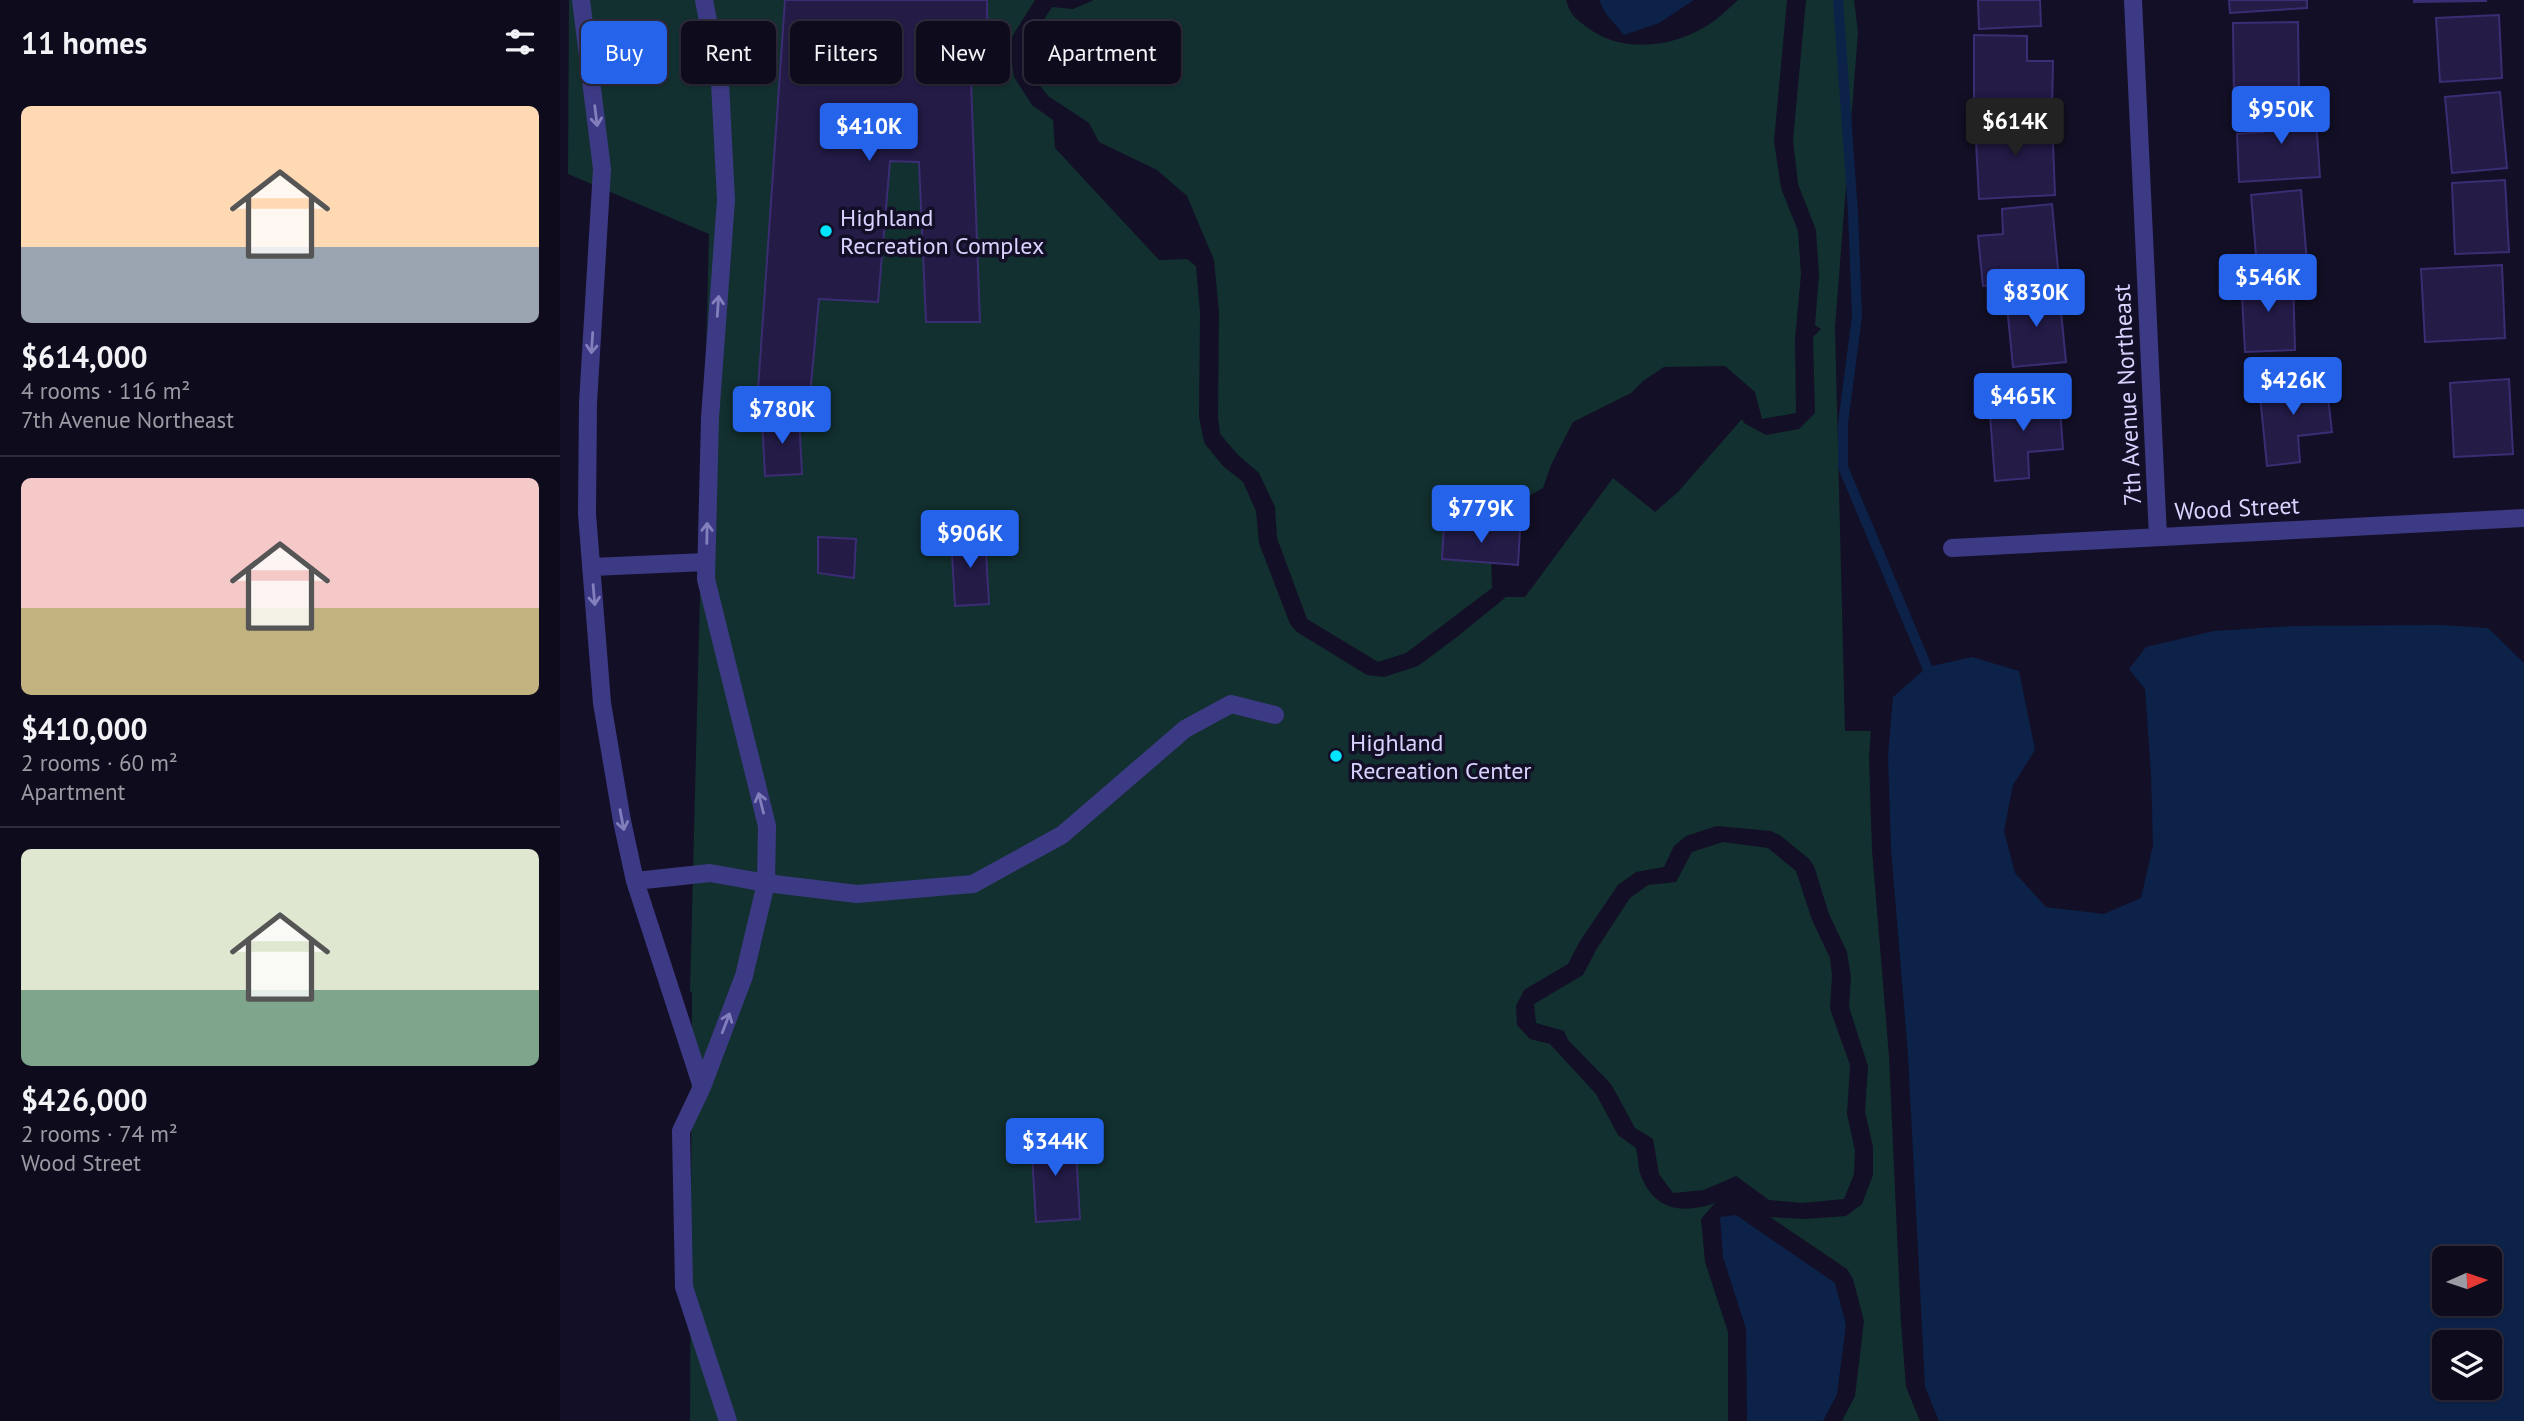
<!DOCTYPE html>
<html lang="en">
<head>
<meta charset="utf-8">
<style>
  :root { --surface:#0e0b1c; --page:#1c1929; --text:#f1f3f6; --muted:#9b9ba3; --line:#2e2b3b; --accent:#2563eb }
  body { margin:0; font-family:"PT Sans",sans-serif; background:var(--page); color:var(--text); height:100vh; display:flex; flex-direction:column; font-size:26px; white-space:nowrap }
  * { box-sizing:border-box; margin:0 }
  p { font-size:23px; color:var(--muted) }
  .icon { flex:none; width:38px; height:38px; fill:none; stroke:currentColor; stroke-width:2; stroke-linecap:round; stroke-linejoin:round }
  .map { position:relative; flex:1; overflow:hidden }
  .drawer { display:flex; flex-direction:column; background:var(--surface); width:560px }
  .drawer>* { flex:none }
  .guide { position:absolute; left:21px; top:21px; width:665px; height:63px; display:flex; gap:14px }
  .needle { width:46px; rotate:87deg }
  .controls { position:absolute; left:1872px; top:1246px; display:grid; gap:14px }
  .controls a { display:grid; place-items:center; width:70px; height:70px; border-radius:10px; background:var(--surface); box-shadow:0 2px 5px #0004,0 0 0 2px var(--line); font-size:35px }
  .price { position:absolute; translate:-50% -60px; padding:0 16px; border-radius:7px; background:var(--accent); color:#fff; font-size:23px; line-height:46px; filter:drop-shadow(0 2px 4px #0008) }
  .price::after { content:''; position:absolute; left:50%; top:42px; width:21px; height:16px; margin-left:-10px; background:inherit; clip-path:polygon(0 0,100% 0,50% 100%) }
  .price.selected { background:#222; color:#fff }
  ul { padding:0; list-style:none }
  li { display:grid; align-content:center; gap:14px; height:371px; padding:0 21px }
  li+li { border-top:2px solid var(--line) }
  li span { display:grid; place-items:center; height:217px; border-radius:10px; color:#555 }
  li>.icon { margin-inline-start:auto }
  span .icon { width:126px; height:126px; fill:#fffc; stroke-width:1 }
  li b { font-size:30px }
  h2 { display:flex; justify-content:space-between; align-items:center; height:84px; padding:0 21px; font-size:30px }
  .chip { padding:0 24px; border-radius:10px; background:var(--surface); box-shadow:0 2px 5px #0004,0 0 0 2px var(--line); font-size:24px; line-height:63px }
  .chip.selected { background:var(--accent); color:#fff }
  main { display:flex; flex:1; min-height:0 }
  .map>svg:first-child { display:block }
  .green { fill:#12302f }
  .water { fill:#0c2248; fill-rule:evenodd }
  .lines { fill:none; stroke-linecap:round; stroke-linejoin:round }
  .stream { stroke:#0c2248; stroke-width:10 }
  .building { fill:#241b47; stroke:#3b2d73; stroke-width:2 }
  .lane { stroke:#3d3a85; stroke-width:18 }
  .street { stroke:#3d3a85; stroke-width:18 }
  .oneway { stroke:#837fbc }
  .poi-dot { fill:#00e5ff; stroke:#130f26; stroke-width:2.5 }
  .labels { text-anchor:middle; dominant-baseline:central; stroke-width:7; stroke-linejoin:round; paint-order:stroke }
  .poi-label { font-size:24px; fill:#d9d4ff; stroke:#130f26; text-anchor:start }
  .street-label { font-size:24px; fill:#d9d4ff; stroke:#130f26 }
</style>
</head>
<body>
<main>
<section class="drawer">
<h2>11 homes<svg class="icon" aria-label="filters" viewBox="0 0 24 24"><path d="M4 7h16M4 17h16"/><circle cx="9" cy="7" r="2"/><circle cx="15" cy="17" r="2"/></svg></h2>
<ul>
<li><span style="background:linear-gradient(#ffd9b3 65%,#9aa5b1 0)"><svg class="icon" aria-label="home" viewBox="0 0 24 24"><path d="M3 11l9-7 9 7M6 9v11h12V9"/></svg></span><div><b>$614,000</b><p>4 rooms · 116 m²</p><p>7th Avenue Northeast</p></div></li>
<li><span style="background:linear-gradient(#f6c9c9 60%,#c2b280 0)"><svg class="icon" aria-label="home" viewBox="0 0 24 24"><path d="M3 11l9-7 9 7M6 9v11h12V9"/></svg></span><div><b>$410,000</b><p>2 rooms · 60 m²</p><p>Apartment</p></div></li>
<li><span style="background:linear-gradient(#dfe7d0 65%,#7fa58c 0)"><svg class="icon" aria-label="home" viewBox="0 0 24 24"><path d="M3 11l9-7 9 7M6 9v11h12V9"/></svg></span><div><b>$426,000</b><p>2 rooms · 74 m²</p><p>Wood Street</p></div></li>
</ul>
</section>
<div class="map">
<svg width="1964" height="1421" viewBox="0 0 1964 1421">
  <rect width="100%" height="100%" fill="#130f26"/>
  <path class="green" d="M 9,0 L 475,0 L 453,35 L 450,45 L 454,77 L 472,105 L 493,120 L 495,148 L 599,260 L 627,259 L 636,266 L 640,312 L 639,417 L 643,437 L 645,444 L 663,466 L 683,482 L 696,511 L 699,543 L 730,624 L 737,632 L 807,675 L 824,677 L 858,666 L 897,637 L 946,597 L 965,597 L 1053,478 L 1095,512 L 1118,492 L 1182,419 L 1184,423 L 1206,435 L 1239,429 L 1255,413 L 1253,337 L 1261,329 L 1255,325 L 1259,275 L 1256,230 L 1238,184 L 1233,140 L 1246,0 L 1294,0 L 1298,32 L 1275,327 L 1285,731 L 1311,731 L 1309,757 L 1312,850 L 1329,1056 L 1341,1323 L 1346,1387 L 1360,1421 L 1282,1421 L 1295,1396 L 1304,1321 L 1293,1279 L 1287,1269 L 1210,1217 L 1244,1219 L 1286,1216 L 1302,1204 L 1313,1175 L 1313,1147 L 1305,1112 L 1308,1066 L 1289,1007 L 1291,977 L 1287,952 L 1269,914 L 1254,866 L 1249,859 L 1221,836 L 1211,831 L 1157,826 L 1126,836 L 1114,846 L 1104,867 L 1076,872 L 1058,885 L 1020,941 L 1008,964 L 964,990 L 956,1006 L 957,1025 L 970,1039 L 990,1044 L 1036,1094 L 1058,1135 L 1076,1148 C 1078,1157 1078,1168 1081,1176 C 1095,1211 1123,1214 1155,1203 L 1141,1219 L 1145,1262 L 1168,1332 L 1168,1421 L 130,1421 L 132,992 L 130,992 L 149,234 L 8,174 Z
    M 534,0 L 1006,0 C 1011,16 1015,18 1028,28 C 1064,55 1118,47 1154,21 C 1162,15 1170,7 1178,0 L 1227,0 L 1214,141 L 1221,188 L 1238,231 L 1241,274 L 1235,339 L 1236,413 L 1202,419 L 1195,392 L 1165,366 L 1104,367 L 1083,381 L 1071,393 L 1013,422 L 991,465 L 983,488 L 930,519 L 932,588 L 846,653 L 818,662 L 747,619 L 717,538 L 715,507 L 699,473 L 678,455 L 660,434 L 658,417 L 659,312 L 654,260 L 627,196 L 597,170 L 539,142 L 529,123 L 488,96 L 472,75 L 469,43 L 492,7 L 513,9 Z
    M 1163,842 L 1208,848 L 1236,871 L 1252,920 L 1270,958 L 1272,976 L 1270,1009 L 1290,1065 L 1287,1114 L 1295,1151 L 1294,1174 L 1284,1199 L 1242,1203 L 1209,1200 L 1176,1176 L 1144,1190 L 1113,1193 L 1099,1174 L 1093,1139 L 1075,1128 L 1051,1084 L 1008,1040 L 1004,1031 L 976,1023 L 974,1004 L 1023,975 L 1036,950 L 1070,898 L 1088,885 L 1116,882 L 1132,852 Z"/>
  <path class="water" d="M 1039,0 L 1134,0 L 1099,23 L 1064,35 L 1046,14 Z
    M 1880,625 L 1928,628 L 1964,663 L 1964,1421 L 1379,1421 L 1365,1387 L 1348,1055 L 1331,849 L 1328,756 L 1333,697 L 1367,667 L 1412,657 L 1459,671 L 1475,750 L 1453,785 L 1444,831 L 1455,873 L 1486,907 L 1544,914 L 1581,898 L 1593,845 L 1591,773 L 1585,689 L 1569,669 L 1586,647 L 1654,631 L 1733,626 ZM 1930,1258 L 1930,1304 L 1885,1304 L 1885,1258 ZM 1930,1342 L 1930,1388 L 1885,1388 L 1885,1342 Z
    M 1176,1215 L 1275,1283 L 1286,1325 L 1277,1394 L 1263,1421 L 1187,1421 L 1186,1329 L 1163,1257 L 1160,1217 Z"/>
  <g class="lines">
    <path class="stream" d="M 1278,0 L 1293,213 L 1297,316 L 1283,423 L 1283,467 L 1367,667"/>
  </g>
  <path class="building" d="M 225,0 L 427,0 L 428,80 L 411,81 L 420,322 L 366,322 L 359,162 L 330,161 L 318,302 L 259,299 L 250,395 L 198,390 Z
    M 1418,0 L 1480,0 L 1481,26 L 1419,29 Z
    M 1669,0 L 1747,0 L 1747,8 L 1670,13 Z
    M 1854,0 L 1926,0 L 1926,1 L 1854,2 Z
    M 1939,15 L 1942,78 L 1880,82 L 1876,18 Z
    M 1738,22 L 1739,95 L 1674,96 L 1673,23 Z
    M 1414,35 L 1467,36 L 1467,61 L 1493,61 L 1492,111 L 1414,110 Z
    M 1940,92 L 1947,168 L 1892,173 L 1885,97 Z
    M 1755,104 L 1760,177 L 1679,182 L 1677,134 L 1703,132 L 1702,107 Z
    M 1492,118 L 1495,195 L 1419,199 L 1415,122 Z
    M 1945,180 L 1949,252 L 1895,254 L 1892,183 Z
    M 1741,190 L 1747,262 L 1697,267 L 1691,195 Z
    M 1492,204 L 1499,280 L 1423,286 L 1418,236 L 1443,234 L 1442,209 Z
    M 1942,265 L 1945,338 L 1865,342 L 1861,269 Z
    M 1733,276 L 1735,350 L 1685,352 L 1681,278 Z
    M 1499,291 L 1506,362 L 1453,367 L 1446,296 Z
    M 1766,379 L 1772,432 L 1738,436 L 1740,462 L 1707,466 L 1699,385 Z
    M 1949,379 L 1953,454 L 1894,457 L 1890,383 Z
    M 1499,396 L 1503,449 L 1468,452 L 1469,478 L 1435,481 L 1429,401 Z
    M 239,417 L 242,474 L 205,476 L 202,418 Z
    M 884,525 L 960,530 L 958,565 L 882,559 Z
    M 425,535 L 429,604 L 395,606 L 391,537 Z
    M 258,537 L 296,539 L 294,578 L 258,573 Z
    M 515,1134 L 520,1219 L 476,1222 L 471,1136 Z"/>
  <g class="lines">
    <path class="lane" d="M 21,0 L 42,169 L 28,403 L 27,514 L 42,703 L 62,821 L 75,881 L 142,1087
      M 144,0 L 160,83 L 166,200 L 150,418 L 146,579 L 207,826 L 206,883 L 184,976 L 142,1087 L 121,1131 L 124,1287 L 168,1421
      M 32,567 L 146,562
      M 75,881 L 150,873 L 206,883 L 297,894 L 413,884 L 502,835 L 625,729 L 671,704 L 715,715"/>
    <path class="street" d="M 1573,0 L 1598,537
      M 1392,548 L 1964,518"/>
  </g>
  <defs><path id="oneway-shaft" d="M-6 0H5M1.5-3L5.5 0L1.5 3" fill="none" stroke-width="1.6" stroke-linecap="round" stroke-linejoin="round" transform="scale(1.75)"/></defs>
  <g class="oneway">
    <use href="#oneway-shaft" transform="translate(36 116) rotate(83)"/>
    <use href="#oneway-shaft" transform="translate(158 306) rotate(-86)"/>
    <use href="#oneway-shaft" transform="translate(32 343) rotate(94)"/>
    <use href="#oneway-shaft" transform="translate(147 533) rotate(-89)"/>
    <use href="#oneway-shaft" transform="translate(34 595) rotate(85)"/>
    <use href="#oneway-shaft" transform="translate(201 803) rotate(-104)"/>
    <use href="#oneway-shaft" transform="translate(62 820) rotate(79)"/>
    <use href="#oneway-shaft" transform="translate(166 1023) rotate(-69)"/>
  </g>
  <g class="poi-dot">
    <circle cx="266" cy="231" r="7"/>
    <circle cx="776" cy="756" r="7"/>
  </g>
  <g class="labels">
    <g class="poi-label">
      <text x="280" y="217">Highland<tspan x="280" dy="28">Recreation Complex</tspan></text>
      <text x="790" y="742">Highland<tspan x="790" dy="28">Recreation Center</tspan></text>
    </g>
    <g class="street-label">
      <text transform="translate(1567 395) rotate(-93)">7th Avenue Northeast</text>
      <text transform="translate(1677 508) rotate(-3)">Wood Street</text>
    </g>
  </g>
</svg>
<div class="controls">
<a><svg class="needle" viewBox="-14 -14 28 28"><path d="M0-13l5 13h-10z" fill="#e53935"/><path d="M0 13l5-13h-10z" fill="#9b9ba3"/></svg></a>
<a><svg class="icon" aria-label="layers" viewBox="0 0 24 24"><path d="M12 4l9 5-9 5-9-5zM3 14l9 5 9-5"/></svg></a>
</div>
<b class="price" style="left:1721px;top:146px">$950K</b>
<b class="price selected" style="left:1455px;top:158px">$614K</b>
<b class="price" style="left:309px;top:163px">$410K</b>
<b class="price" style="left:1708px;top:314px">$546K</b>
<b class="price" style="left:1476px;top:329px">$830K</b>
<b class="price" style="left:1733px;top:417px">$426K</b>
<b class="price" style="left:1463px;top:433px">$465K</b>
<b class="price" style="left:222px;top:446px">$780K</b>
<b class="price" style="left:921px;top:545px">$779K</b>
<b class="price" style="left:410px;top:570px">$906K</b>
<b class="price" style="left:495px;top:1178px">$344K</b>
<div class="guide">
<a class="chip selected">Buy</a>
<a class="chip">Rent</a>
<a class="chip">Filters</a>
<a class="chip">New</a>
<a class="chip">Apartment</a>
</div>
</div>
</main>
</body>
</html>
